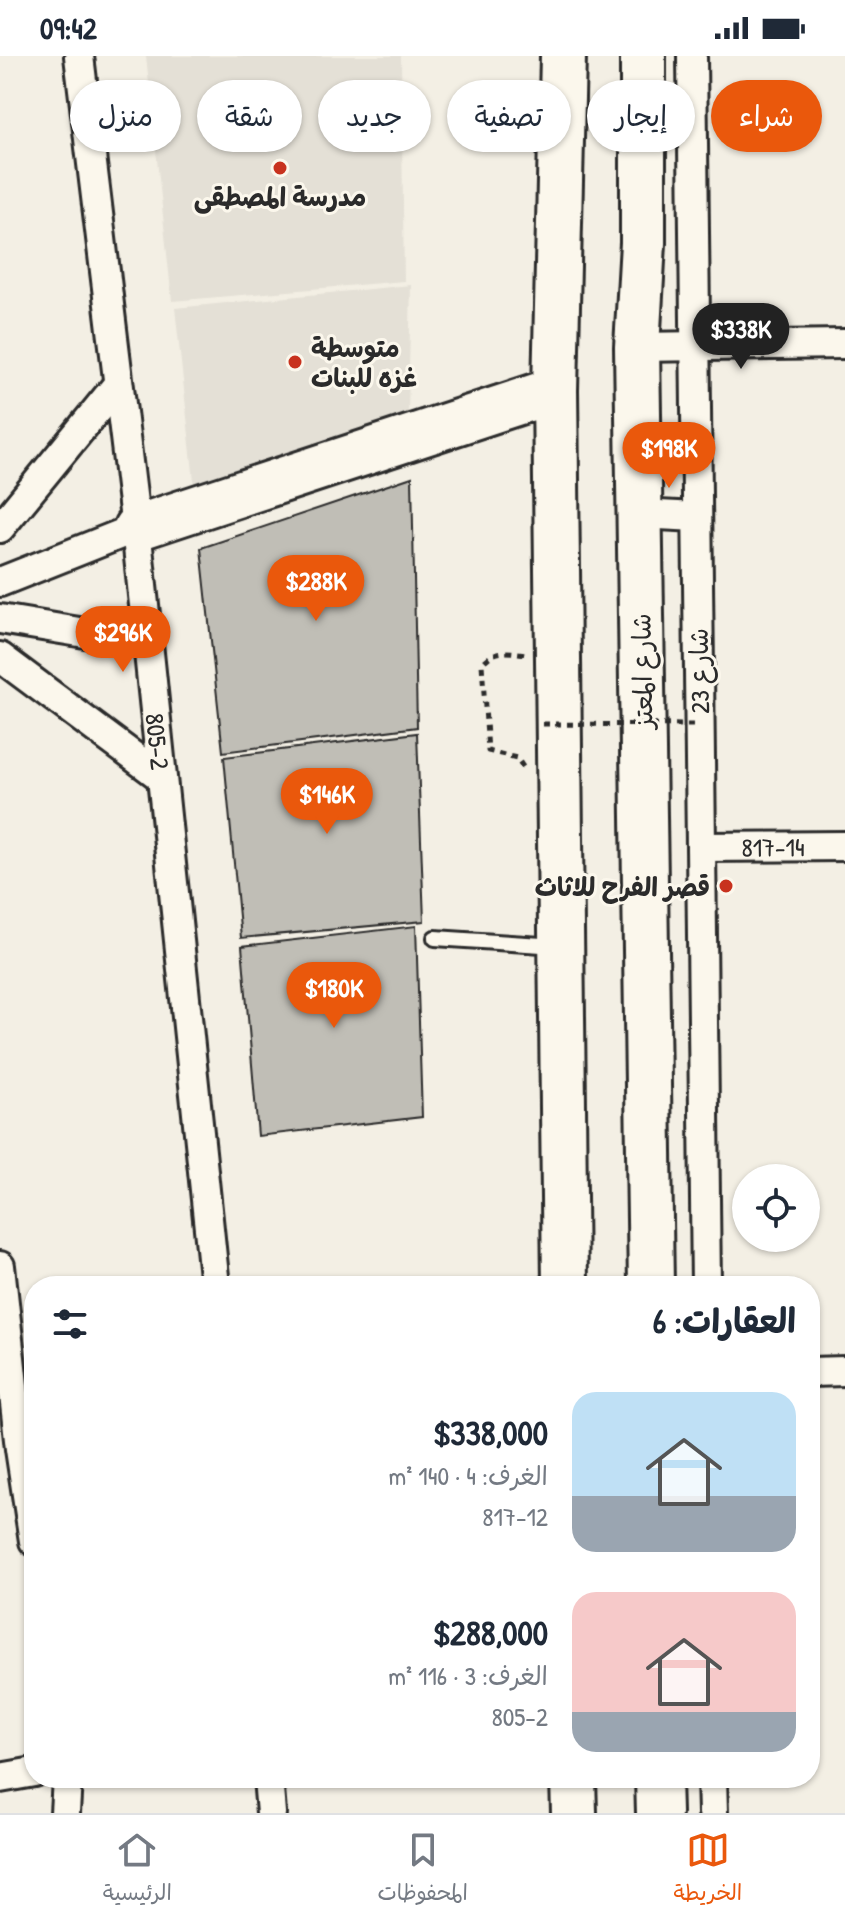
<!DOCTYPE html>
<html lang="ar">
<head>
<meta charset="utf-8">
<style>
  :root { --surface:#fff; --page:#f6f6f7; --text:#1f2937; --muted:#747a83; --line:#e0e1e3; --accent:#ea580c }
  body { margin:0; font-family:"Patrick Hand","Playpen Sans Arabic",sans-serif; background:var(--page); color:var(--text); direction:rtl; height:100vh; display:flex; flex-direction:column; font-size:30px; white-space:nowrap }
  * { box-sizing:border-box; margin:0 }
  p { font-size:26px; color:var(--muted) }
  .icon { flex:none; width:44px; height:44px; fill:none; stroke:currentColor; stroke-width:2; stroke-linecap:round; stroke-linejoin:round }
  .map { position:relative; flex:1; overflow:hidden; direction:ltr }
  .sheet { position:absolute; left:24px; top:1220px; width:796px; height:512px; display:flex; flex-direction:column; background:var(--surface); border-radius:32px; box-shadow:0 2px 6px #0004; direction:rtl }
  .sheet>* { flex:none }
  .guide { position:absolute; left:24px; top:24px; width:798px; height:72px; direction:rtl; display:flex; gap:16px }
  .fabs { position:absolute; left:732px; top:1108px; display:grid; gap:16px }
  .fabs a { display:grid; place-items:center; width:88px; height:88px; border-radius:50%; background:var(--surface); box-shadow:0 2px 6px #0004; font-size:40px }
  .price { position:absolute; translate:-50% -68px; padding:0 18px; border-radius:28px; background:var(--accent); color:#fff; font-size:26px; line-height:52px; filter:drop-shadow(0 2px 4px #0008) }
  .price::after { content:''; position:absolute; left:50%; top:48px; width:24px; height:18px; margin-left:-12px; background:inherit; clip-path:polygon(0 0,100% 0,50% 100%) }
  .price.current { background:#222; color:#fff }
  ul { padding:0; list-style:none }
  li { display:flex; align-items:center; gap:24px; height:200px; padding:0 24px }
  li span { display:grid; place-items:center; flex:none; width:224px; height:160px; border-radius:24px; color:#555 }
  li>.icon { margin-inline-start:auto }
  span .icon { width:96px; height:96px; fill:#fffc; stroke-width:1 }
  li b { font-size:34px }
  h2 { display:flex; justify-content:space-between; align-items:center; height:96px; padding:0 24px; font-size:34px }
  .chip { padding:0 28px; border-radius:36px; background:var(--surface); box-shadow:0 2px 6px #0004; font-size:28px; line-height:72px }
  .chip.current { background:var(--accent); color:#fff }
  .status { display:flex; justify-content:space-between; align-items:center; height:56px; padding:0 40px; background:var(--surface); direction:ltr }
  .status svg { height:22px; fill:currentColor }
  .tab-bar { display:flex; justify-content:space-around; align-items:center; height:112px; border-top:2px solid var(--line); background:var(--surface); font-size:22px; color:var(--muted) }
  .tab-bar a { display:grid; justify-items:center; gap:4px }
  .tab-bar .current { color:var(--accent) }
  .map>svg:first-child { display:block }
  .built { fill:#e4e0d6 }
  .building { fill:#c0beb6; stroke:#2b2b2b; stroke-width:2 }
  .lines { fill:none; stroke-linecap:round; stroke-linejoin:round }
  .lane-casing { stroke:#2b2b2b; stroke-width:20 }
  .street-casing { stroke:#2b2b2b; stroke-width:34 }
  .primary-casing { stroke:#2b2b2b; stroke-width:50 }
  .path { stroke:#2b2b2b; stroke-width:5; stroke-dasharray:6 6; stroke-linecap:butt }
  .lane { stroke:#fbf7ec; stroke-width:14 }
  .street { stroke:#fbf7ec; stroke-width:28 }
  .primary { stroke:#fbf7ec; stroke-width:44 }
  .path-bridge { stroke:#2b2b2b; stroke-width:5; stroke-dasharray:6 6; stroke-linecap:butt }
  .poi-dot { fill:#c8321e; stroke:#fbf7ec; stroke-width:3 }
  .labels { text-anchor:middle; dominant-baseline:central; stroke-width:6; stroke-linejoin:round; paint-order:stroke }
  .poi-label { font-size:26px; font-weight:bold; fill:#2b2b2b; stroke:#fbf7ec }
  .street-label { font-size:26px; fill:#2b2b2b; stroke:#fbf7ec }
</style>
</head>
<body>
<div class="status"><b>09:42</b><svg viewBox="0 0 49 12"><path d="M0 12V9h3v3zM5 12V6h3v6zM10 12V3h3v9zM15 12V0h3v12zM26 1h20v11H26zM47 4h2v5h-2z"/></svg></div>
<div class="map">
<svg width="845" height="1757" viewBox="0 0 845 1757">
  <rect width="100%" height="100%" fill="#f3efe4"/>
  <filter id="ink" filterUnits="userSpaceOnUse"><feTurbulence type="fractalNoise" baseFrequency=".0125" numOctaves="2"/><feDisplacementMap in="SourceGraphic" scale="16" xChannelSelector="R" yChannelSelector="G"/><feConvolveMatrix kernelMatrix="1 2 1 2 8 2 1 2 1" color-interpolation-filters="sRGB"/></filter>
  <g filter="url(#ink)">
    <path class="built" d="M 146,0 L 401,0 L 404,225 L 172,245 Z
      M 411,229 L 408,359 L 195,434 L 175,252 Z"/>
    <path class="building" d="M 412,421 L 417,671 L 223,696 L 201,492 Z
      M 417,677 L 424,865 L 241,882 L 224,701 Z
      M 416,870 L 422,1061 L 258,1080 L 242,890 Z"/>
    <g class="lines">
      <g class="lane-casing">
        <path id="lane" d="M 435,882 L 558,890"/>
      </g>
      <g class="street-casing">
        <g id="street">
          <path id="s1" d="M 79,0 L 136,472 L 215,1230"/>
          <path d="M 692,0 L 706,1230"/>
          <path d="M 637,291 L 845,288"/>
          <path d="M 639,458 L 697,461"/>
          <path d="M 0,472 L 118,328"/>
          <path d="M 0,526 L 136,472"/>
          <path d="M 0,563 L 146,587"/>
          <path d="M 0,601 L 161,721"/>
          <path id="s2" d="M 701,791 L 845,790"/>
          <path d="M 0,1210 L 20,1393 L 34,1485"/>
          <path d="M 810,1316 L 845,1315"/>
          <path d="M 0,1722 L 34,1716"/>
          <path d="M 268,1722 L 271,1757"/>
          <path d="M 712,1722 L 713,1757"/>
          <path d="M 65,1757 L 67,1722"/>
        </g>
      </g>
      <g class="primary-casing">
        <path id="primary" d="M 563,0 L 555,334 L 565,1230
          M 643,0 L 643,187 L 637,291 L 651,1230
          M 136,472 L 555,334
          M 573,1722 L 574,1757
          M 658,1722 L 659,1757"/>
      </g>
      <path class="path" d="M 523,711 L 517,702 L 488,695 L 482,608 C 495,592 508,596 526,598"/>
      <use href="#lane" class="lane"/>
      <use href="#street" class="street"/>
      <use href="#primary" class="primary"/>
      <path class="path-bridge" d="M 543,668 L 695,669"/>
    </g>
  </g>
  <g class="poi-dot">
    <circle cx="280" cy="112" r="8"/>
    <circle cx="295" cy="306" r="8"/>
    <circle cx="726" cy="830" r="8"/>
  </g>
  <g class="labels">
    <g class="poi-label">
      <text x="280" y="140">مدرسة المصطقى</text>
      <text x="311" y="291" text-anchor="start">متوسطة<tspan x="311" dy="30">غزه للبنات</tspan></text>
      <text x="710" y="830" text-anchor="end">قصر الفرح للاثاث</text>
    </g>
    <g class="street-label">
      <text transform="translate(642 615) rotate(-91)">شارع المعتز</text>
      <text transform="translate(699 615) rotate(-91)">شارع 23</text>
      <text stroke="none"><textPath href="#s1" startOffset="690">805-2</textPath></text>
      <text stroke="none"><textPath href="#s2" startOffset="72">817-14</textPath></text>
    </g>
  </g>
</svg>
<div class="fabs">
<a><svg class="icon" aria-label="locate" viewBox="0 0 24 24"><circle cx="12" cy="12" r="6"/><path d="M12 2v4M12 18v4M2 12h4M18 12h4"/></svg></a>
</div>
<b class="price current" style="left:741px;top:315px">$338K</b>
<b class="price" style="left:669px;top:434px">$198K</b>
<b class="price" style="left:316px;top:567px">$288K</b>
<b class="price" style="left:123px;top:618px">$296K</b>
<b class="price" style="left:327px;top:780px">$146K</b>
<b class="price" style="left:334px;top:974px">$180K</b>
<div class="guide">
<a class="chip current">شراء</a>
<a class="chip">إيجار</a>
<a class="chip">تصفية</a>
<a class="chip">جديد</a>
<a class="chip">شقة</a>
<a class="chip">منزل</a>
</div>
<section class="sheet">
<h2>العقارات: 6<svg class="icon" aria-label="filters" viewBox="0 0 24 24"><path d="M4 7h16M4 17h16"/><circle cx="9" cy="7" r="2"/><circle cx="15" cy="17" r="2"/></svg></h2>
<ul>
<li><span style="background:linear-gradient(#bfe0f5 65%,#9aa5b1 0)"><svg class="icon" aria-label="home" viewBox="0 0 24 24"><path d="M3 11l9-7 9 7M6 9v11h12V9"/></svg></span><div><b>$338,000</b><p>الغرف: 4 · 140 m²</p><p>817-12</p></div></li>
<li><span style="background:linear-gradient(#f6c9c9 75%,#9aa5b1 0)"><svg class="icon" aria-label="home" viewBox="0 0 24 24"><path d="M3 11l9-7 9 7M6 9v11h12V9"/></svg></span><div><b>$288,000</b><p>الغرف: 3 · 116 m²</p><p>805-2</p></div></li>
</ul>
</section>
</div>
<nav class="tab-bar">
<a class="current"><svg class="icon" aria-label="map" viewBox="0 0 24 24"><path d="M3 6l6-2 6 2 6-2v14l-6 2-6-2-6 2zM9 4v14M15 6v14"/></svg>الخريطة</a>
<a><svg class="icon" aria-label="saved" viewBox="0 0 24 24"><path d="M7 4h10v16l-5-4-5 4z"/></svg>المحفوظات</a>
<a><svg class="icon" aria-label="home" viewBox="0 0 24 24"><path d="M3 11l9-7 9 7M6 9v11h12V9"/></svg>الرئيسية</a>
</nav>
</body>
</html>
